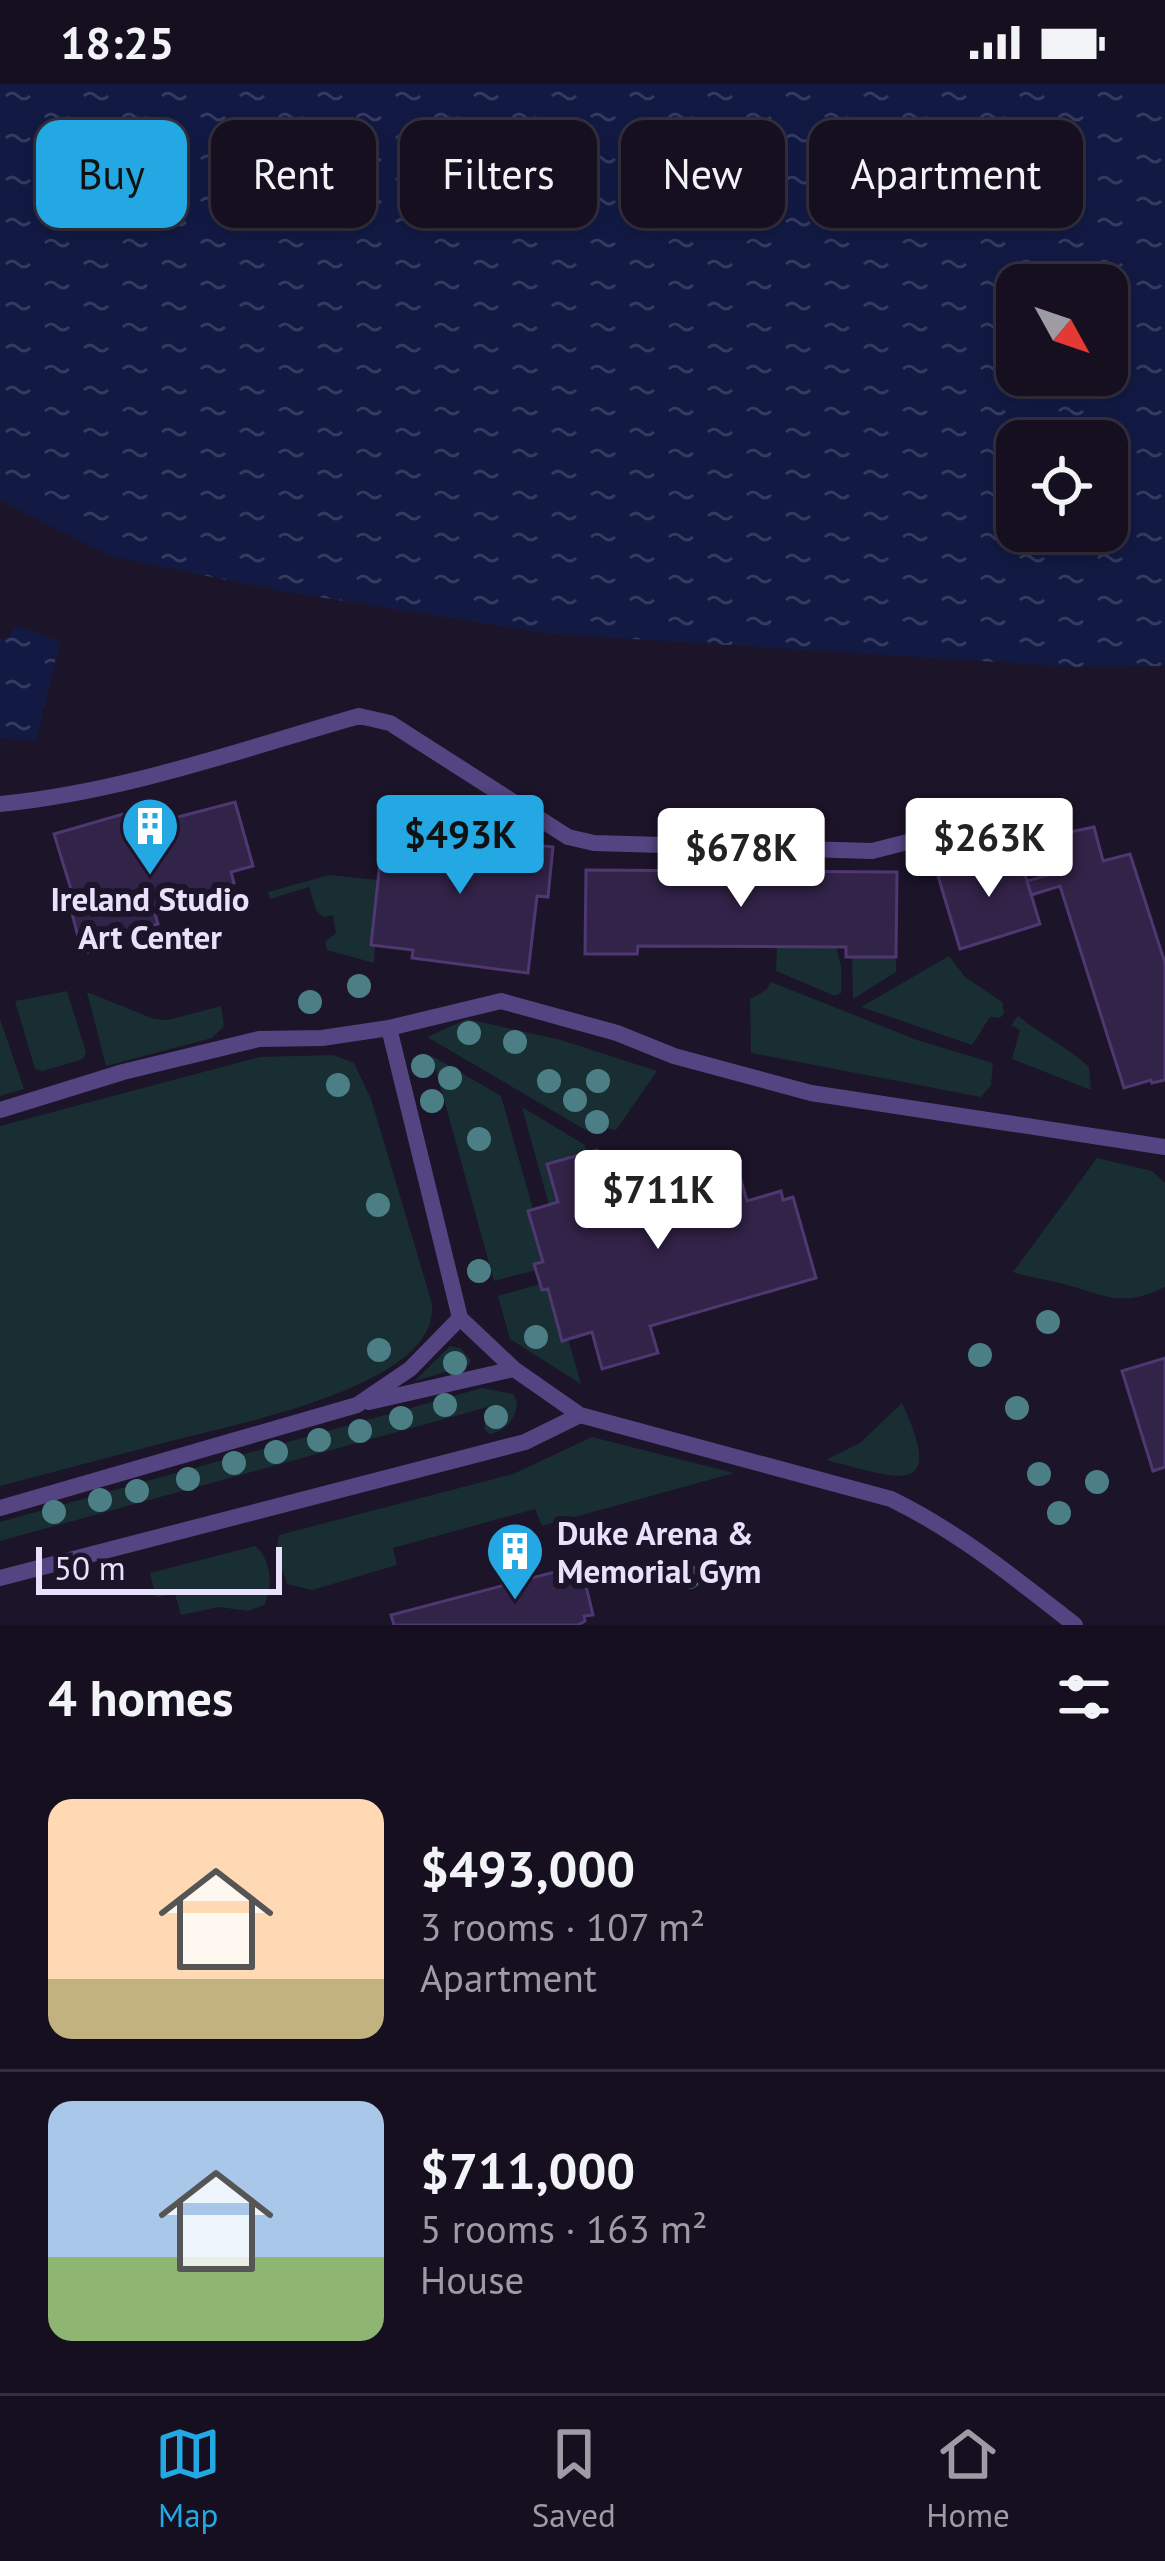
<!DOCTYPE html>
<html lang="en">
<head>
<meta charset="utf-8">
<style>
  :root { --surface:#150f1f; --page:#1e1828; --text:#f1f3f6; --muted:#9d9ca4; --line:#342f3d; --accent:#24a8e4 }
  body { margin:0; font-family:"PT Sans",sans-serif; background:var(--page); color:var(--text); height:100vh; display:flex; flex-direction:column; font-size:45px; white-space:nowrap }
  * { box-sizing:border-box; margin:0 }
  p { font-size:39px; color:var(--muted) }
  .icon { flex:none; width:66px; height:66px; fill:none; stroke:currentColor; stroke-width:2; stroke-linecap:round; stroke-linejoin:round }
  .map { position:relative; height:1541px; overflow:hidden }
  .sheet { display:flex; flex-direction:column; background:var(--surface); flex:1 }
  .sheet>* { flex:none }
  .guide { position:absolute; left:36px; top:36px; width:1095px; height:108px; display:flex; gap:24px }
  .needle { width:78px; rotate:130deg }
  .tools { position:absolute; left:996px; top:180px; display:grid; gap:24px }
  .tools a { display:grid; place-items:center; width:132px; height:132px; border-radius:24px; background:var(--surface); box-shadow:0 6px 18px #0003,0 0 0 3px var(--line); font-size:60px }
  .scale { position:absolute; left:36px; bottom:30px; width:246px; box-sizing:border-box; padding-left:12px; border:6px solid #e9e0fb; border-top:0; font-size:33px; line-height:42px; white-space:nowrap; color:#e9e0fb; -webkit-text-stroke:9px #1c1429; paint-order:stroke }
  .price { position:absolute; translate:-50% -102px; padding:0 27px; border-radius:12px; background:#fff; color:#222; font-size:39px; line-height:78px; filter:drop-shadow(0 3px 6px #0008) }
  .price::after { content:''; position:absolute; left:50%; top:72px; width:36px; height:27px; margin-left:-18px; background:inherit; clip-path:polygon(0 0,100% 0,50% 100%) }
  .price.active { background:var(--accent); color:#111 }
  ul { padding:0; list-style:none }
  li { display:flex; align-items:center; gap:36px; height:300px; padding:0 48px }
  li+li { border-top:3px solid var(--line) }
  li span { display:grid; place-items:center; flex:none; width:336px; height:240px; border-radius:24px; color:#555 }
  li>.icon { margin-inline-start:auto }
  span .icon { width:144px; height:144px; fill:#fffc; stroke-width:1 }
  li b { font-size:51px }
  h2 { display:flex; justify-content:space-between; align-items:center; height:144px; padding:0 48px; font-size:51px }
  .pill { padding:0 42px; border-radius:24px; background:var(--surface); box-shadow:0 6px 18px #0003,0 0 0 3px var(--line); font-size:42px; line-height:108px }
  .pill.active { background:var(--accent); color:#111 }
  .status { display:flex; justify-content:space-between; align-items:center; height:84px; padding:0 60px; background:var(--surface); direction:ltr }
  .status svg { height:33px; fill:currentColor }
  .dock { display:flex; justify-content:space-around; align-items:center; height:168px; border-top:3px solid var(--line); background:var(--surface); font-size:33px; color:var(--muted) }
  .dock a { display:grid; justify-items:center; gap:6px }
  .dock .active { color:var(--accent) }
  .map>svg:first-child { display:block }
  .green { fill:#182e32 }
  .water { fill:url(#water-ripples); fill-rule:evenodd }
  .building { fill:#322348; stroke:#4f3771; stroke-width:3 }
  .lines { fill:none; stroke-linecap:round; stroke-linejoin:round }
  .lane { stroke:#544582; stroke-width:16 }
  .tree { fill:#4c7e85 }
  .labels { text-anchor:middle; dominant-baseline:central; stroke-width:12; stroke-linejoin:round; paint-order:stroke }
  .poi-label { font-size:33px; font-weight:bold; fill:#e9e0fb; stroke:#1c1429 }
</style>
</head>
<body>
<div class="status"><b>18:25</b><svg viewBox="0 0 49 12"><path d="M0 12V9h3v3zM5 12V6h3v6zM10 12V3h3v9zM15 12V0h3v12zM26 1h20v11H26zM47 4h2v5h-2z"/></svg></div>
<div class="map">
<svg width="1165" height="1541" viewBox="0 0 1165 1541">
  <defs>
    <pattern id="water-ripples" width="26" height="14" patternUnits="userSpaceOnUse" patternTransform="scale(3)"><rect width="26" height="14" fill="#121a44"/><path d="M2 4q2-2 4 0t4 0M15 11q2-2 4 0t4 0" fill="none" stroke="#343b60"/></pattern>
  </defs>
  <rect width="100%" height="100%" fill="#1c1429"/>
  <path class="green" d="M 329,791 L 378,796 L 371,860 L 375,861 L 374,879 L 327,866 L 325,858 L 336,849 L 333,831 L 323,833 L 316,826 L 309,803 L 270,815 L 268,808 Z
    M 777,863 L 836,863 L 841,882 L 841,909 L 835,912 L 776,887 Z
    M 852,872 L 896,873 L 896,888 L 853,915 Z
    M 949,872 L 965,893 L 1002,918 L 1004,929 L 1000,934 L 990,933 L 972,961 L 861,923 Z
    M 771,898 L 917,956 L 993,979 L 991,1001 L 981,1013 L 751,969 L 750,915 L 766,906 Z
    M 67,907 L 86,968 L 83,975 L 43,987 L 35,985 L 15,917 Z
    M 87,908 L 154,935 L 168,936 L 221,922 L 224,942 L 212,954 L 106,982 Z
    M 1018,932 C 1042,951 1067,963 1089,983 L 1091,1006 L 1012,975 L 1020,946 L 1011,941 Z
    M 0,935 L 24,1005 L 0,1012 Z
    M 467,935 L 561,956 L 657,987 L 616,1046 L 603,1043 L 591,1049 L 427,953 Z
    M 333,971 L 354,979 L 371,1015 L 431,1216 C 449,1301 230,1341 171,1357 C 114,1372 57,1387 0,1402 L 0,1042 L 260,973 Z
    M 432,972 L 501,1012 L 533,1125 L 529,1128 L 543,1178 L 535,1180 L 536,1186 L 494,1197 Z
    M 522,1023 L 585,1061 L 586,1069 L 547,1081 L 558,1118 L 549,1121 Z
    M 1097,1074 L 1152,1087 L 1165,1099 L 1165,1203 C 1124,1223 1109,1213 1071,1202 C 1052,1196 1032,1194 1013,1188 Z
    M 540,1200 L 548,1205 L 562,1256 L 568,1255 L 581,1300 L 510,1255 L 498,1212 Z
    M 450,1262 L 460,1264 L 471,1276 L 469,1281 L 415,1297 Z
    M 482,1304 L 513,1310 L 517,1318 C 516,1336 506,1346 490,1350 L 484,1345 L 488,1323 L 0,1457 L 0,1438 Z
    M 902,1319 C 949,1419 892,1392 826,1376 L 860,1359 Z
    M 592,1353 L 734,1389 L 542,1442 L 535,1425 L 393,1464 L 397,1481 L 312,1506 L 287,1500 L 276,1467 L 279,1451 L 513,1390 Z
    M 255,1462 C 271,1475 274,1503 264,1521 L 248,1527 L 219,1523 L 181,1531 L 175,1510 L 156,1513 L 150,1489 Z"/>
  <path class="water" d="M 0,0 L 1165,0 L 1165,582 L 1076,583 L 553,550 L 281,507 L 110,472 L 0,416 ZM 1017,201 L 1107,201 L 1107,291 L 1017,291 ZM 1017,357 L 1107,357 L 1107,447 L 1017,447 Z
    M 16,542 L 60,557 L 36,657 L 0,654 L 0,555 L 9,553 Z"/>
  <path class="building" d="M 235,718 L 253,782 L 231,788 L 234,799 L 153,822 L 158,840 L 143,844 L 145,851 L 88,868 L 83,851 L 78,853 L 69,817 L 74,815 L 54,750 L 130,728 L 136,744 Z
    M 395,736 L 439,741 L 438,749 L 553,763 L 548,813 L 537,812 L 528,889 L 412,874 L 413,866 L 371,861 L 380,778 L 386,779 L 390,744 L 394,744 Z
    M 1094,743 L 1103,777 L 1130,770 L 1165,879 L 1165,996 L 1152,999 L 1151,996 L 1124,1004 L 1060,802 L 1031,811 L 1027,797 L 1070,785 L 1060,750 Z
    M 1018,767 L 1040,840 L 960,865 L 938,792 Z
    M 586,786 L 897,788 L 896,873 L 846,873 L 846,863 L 843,863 L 638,862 L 637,870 L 585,870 Z
    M 597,1066 L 611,1113 L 660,1099 L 658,1093 L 683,1086 L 685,1094 L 736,1079 L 747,1117 L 781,1107 L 783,1116 L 793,1113 L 816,1194 L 650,1242 L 658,1269 L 602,1285 L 592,1248 L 562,1257 L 548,1205 L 542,1206 L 534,1180 L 543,1178 L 528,1127 L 558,1118 L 547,1080 Z
    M 1165,1274 L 1165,1383 L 1153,1387 L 1122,1287 Z
    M 581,1481 L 593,1531 L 584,1532 L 585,1537 L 578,1541 L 394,1541 L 391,1531 Z"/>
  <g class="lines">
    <path class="lane" d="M 0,720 C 123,708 240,666 359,632 L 390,639 L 568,753 L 594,759 L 872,767 L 1031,727
      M 389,944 L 460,1234 L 514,1285 L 580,1331 L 891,1415 C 959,1448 1016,1495 1075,1541
      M 0,1026 L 123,988 L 259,955 L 322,954 L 389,944 L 501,917 L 617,949 L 674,972 L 811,1009 L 1165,1063
      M 369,1318 L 514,1285
      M 0,1424 L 357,1321 L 410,1285 L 460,1234
      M 0,1494 L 525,1358 L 580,1331"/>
  </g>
  <g class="tree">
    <circle cx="359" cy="902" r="12"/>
    <circle cx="310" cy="918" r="12"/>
    <circle cx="469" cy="949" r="12"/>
    <circle cx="515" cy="958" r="12"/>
    <circle cx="423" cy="982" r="12"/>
    <circle cx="450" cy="994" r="12"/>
    <circle cx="549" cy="997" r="12"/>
    <circle cx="598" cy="997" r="12"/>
    <circle cx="338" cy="1001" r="12"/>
    <circle cx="575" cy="1016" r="12"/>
    <circle cx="432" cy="1017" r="12"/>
    <circle cx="597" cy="1038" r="12"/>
    <circle cx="479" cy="1055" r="12"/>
    <circle cx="378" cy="1121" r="12"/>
    <circle cx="479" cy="1187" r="12"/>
    <circle cx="1048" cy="1238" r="12"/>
    <circle cx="536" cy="1253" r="12"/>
    <circle cx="379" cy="1266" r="12"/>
    <circle cx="980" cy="1271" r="12"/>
    <circle cx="455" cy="1279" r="12"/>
    <circle cx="445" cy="1321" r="12"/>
    <circle cx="1017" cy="1324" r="12"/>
    <circle cx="496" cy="1333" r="12"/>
    <circle cx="401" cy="1334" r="12"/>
    <circle cx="360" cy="1347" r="12"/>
    <circle cx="319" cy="1356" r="12"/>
    <circle cx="276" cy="1368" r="12"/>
    <circle cx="234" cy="1379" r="12"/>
    <circle cx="1039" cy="1390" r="12"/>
    <circle cx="188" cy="1395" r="12"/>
    <circle cx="1097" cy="1398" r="12"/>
    <circle cx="137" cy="1407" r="12"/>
    <circle cx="100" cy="1416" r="12"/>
    <circle cx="54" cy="1428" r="12"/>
    <circle cx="1059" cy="1429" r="12"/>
    <circle cx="689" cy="1493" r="12"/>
  </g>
  <defs>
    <g id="building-pin" transform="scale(3)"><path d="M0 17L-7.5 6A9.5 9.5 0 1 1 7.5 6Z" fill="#24a8e4" stroke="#1c1429"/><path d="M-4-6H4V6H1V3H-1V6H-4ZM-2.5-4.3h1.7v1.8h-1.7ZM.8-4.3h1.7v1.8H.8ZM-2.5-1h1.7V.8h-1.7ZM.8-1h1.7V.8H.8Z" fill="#fff"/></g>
  </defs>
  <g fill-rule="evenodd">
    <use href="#building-pin" x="150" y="742"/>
    <use href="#building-pin" x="515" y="1467"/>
  </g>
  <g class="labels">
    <g class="poi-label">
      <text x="150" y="814">Ireland Studio<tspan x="150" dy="38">Art Center</tspan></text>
      <text x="557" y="1448" text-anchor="start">Duke Arena &amp;<tspan x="557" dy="38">Memorial Gym</tspan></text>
    </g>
  </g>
</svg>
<div class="tools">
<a><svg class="needle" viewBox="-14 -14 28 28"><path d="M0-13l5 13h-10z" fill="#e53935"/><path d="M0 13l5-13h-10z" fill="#9d9ca4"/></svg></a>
<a><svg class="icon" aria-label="locate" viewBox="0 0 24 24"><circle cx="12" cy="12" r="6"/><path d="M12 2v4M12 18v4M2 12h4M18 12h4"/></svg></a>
</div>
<div class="scale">50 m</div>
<b class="price active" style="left:460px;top:813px">$493K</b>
<b class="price" style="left:989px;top:816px">$263K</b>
<b class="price" style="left:741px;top:826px">$678K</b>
<b class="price" style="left:658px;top:1168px">$711K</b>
<div class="guide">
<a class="pill active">Buy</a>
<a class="pill">Rent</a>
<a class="pill">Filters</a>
<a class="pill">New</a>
<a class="pill">Apartment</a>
</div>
</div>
<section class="sheet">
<h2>4 homes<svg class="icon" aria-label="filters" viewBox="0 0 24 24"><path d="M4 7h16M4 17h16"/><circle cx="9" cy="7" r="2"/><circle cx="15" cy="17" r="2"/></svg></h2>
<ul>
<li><span style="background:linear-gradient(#ffd9b3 75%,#c2b280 0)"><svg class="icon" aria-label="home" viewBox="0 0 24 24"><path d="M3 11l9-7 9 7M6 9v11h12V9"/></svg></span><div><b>$493,000</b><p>3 rooms · 107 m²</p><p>Apartment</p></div></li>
<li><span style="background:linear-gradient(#a9c7e8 65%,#8fb573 0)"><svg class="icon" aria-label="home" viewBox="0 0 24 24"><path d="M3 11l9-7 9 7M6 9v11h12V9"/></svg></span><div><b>$711,000</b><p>5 rooms · 163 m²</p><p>House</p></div></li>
</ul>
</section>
<nav class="dock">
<a class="active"><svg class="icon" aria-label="map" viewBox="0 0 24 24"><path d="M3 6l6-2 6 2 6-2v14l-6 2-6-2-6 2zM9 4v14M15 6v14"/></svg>Map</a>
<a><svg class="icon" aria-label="saved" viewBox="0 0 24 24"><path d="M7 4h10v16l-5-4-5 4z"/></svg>Saved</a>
<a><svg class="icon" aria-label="home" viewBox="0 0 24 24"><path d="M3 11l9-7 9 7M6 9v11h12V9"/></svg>Home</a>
</nav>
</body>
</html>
